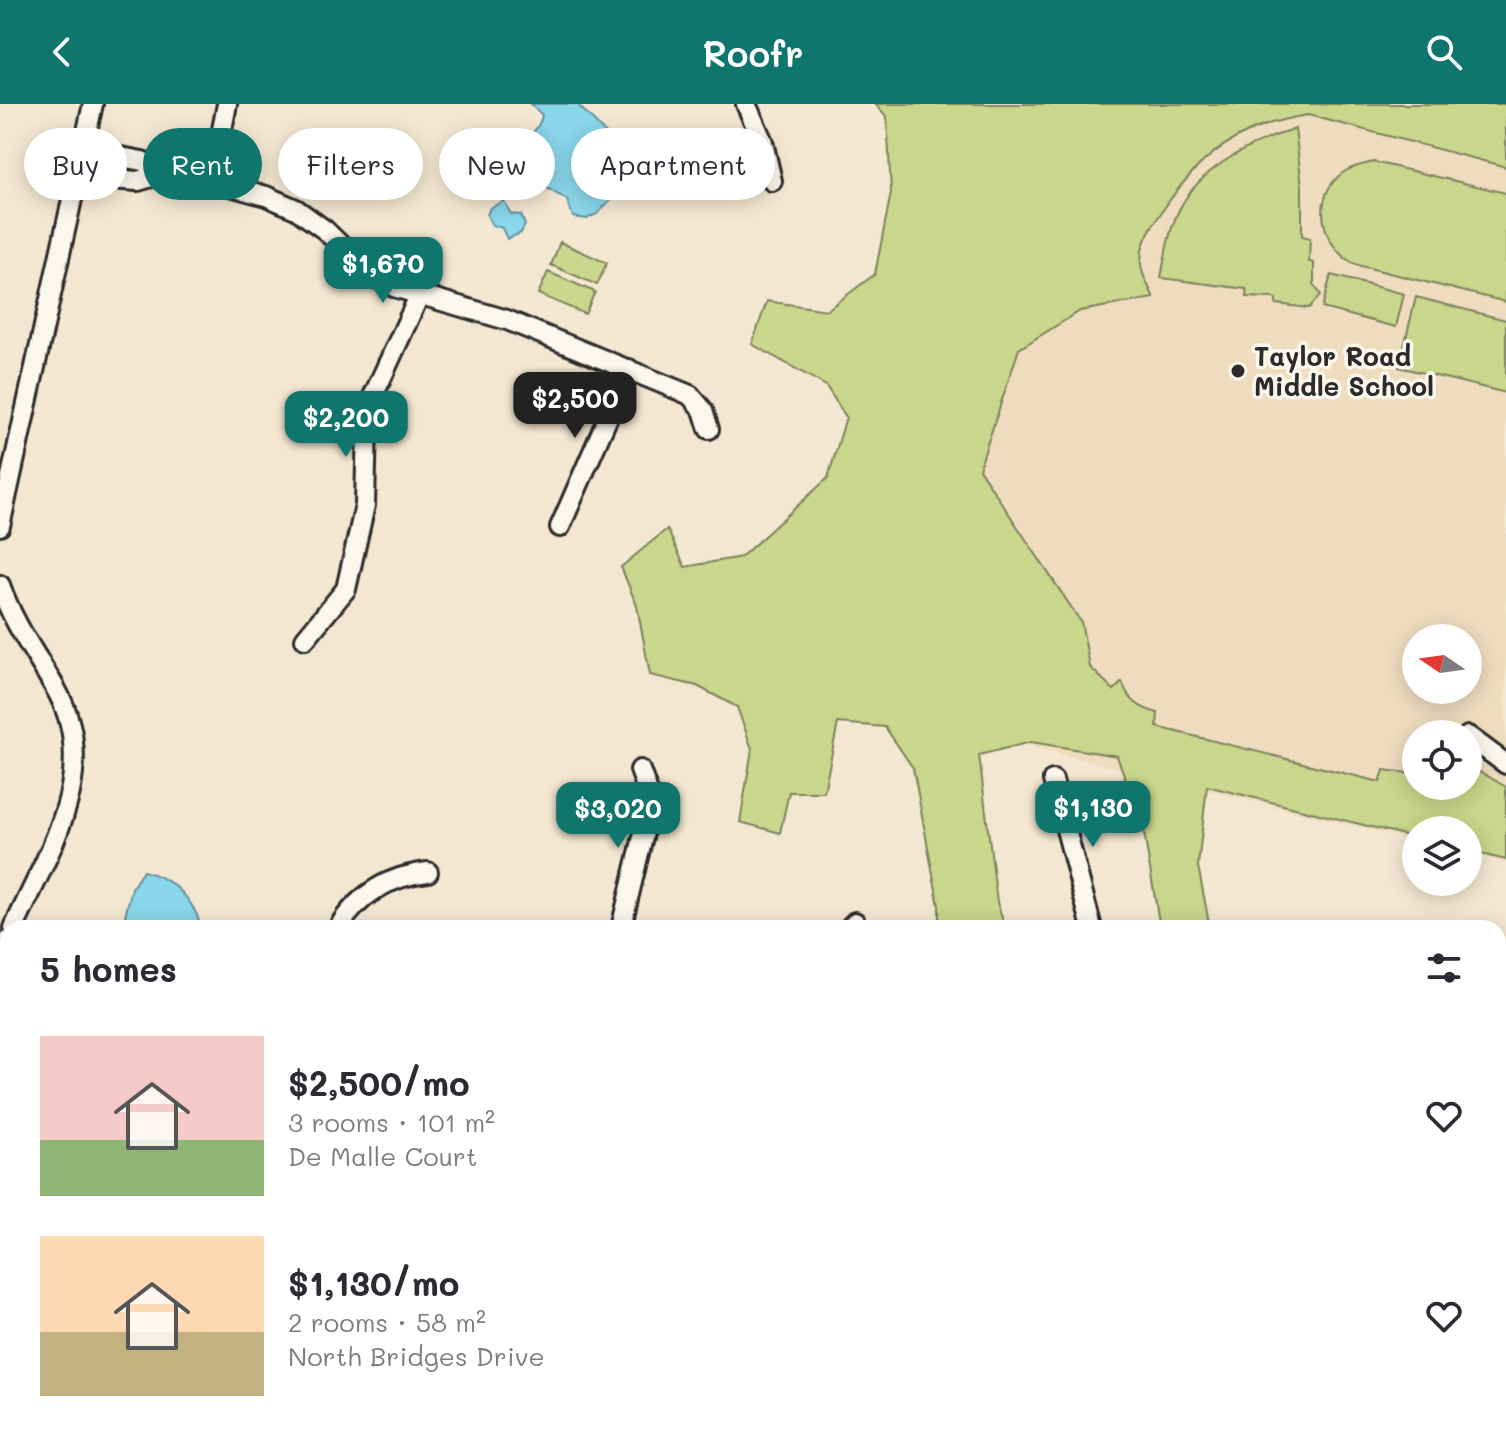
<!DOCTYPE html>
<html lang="en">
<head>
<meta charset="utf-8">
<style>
  :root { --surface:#fff; --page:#f7f7f7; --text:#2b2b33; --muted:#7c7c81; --accent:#0f766e }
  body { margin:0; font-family:Mali,sans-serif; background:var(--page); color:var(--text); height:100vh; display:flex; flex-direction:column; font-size:30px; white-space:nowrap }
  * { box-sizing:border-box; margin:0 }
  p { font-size:26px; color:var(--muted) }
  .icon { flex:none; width:44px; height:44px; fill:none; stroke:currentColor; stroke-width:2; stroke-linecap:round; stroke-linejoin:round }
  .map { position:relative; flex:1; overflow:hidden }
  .sheet { position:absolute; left:0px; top:816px; width:1506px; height:512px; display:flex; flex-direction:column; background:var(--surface); border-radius:24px 24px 0 0; box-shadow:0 4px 20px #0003 }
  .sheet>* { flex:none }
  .guide { position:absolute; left:24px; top:24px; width:800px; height:72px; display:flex; gap:16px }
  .needle { width:52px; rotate:283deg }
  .fabs { position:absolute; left:1402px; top:520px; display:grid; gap:16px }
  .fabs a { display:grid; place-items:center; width:80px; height:80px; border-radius:50%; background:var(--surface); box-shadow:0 4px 20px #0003; font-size:40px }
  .price { position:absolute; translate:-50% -68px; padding:0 18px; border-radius:16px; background:var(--accent); color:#fff; font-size:26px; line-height:52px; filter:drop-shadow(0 2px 4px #0008) }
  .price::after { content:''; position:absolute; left:50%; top:48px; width:24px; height:18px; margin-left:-12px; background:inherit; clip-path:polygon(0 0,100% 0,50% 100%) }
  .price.active { background:#222; color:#fff }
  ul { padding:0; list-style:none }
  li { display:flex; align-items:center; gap:24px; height:200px; padding:0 40px }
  li span { display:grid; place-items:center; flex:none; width:224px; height:160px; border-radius:0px; color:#555 }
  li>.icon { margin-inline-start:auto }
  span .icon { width:96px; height:96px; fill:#fffc; stroke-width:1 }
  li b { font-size:34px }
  h2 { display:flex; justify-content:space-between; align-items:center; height:96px; padding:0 40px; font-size:34px }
  .chip { padding:0 28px; border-radius:36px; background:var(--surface); box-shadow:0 4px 20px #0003; font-size:28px; line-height:72px }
  .chip.active { background:var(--accent); color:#fff }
  header { display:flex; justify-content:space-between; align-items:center; height:104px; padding:0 40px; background:var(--accent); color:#fff; font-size:36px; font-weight:600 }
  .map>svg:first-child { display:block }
  .built { fill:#efdcbf; fill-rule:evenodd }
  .green { fill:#c8d78b; stroke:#7a815b; stroke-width:2 }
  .water { fill:#8ad6ea; stroke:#64929e; stroke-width:2 }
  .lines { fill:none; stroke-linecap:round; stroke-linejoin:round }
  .minor-casing { stroke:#2b2b2b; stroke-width:24 }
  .minor { stroke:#fbf7ec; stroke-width:18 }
  .poi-dot { fill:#2b2b2b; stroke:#fbf7ec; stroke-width:3 }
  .labels { text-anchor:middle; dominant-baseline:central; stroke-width:7; stroke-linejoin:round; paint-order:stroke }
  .poi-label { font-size:26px; font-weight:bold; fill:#2b2b2b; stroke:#fbf7ec; text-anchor:start }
</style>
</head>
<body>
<header><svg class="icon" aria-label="back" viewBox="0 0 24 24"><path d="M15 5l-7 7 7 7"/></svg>Roofr<svg class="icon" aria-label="search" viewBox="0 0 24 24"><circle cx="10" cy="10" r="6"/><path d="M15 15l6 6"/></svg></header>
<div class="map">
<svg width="1506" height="1328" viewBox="0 0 1506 1328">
  <rect width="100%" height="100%" fill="#f4e7d2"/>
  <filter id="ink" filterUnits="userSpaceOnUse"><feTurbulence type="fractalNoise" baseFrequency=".0125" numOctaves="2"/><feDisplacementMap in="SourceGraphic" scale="16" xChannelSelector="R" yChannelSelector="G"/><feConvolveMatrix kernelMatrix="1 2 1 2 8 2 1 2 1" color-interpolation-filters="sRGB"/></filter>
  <g filter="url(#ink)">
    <path class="built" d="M 1032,0 L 1506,0 L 1506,759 L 1468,749 L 1468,726 L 1416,726 L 1416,737 L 892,609 ZM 1416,534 L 1468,534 L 1468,586 L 1416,586 ZM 1416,630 L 1468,630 L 1468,682 L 1416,682 Z"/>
    <path class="green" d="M 875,0 L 1506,0 L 1506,63 L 1308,11 C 1239,21 1198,52 1161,109 C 1150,125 1140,140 1141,160 C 1141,171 1150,184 1154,194 L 1080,207 L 1019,245 L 979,365 L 1081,518 L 1090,563 L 1114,586 L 1122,578 C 1129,597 1139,604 1158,609 L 1157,623 L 1380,678 L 1384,666 L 1416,670 L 1416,682 L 1468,682 L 1468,671 L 1479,667 L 1506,683 L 1506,756 L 1468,747 L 1468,726 L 1416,726 L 1416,734 L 1207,682 L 1198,762 L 1210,824 L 1160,824 L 1143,723 L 1117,652 L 1031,638 L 979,651 L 997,798 L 1005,824 L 939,824 L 939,802 L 913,664 L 885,623 L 838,619 L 824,688 L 789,688 L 780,729 L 740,718 L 752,645 L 737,603 L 697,582 L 650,571 L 637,502 L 621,463 L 667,425 L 685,463 L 741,453 L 828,374 L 846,313 L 826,282 L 752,240 L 767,197 L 827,206 L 875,170 L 891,89 L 887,13 Z
      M 1295,25 L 1302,82 L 1302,132 L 1310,134 L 1309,158 L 1314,159 L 1314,181 L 1321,191 L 1309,204 L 1276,200 L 1276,195 L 1272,194 L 1247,193 L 1246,185 L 1161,174 C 1165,152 1169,126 1179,106 C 1200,63 1251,39 1295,25 Z
      M 1374,58 L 1506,89 L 1506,198 L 1357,161 C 1321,146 1309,91 1344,68 C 1353,62 1364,60 1374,58 Z
      M 560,138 L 607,159 L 597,181 L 551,161 Z
      M 548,168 L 595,188 L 585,210 L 538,190 Z
      M 1331,171 L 1404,190 L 1396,223 L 1322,204 Z
      M 1416,193 L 1506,216 L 1506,289 L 1399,263 Z"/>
    <path class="water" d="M 531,0 L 577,0 L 621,45 L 631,67 L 628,78 L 597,110 L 587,115 L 573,113 L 567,96 L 540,80 L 477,62 L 476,54 L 483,45 L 507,53 L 520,47 C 526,33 540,25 542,11 Z
      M 504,97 L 511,110 L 521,111 L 525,121 L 521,129 L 507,135 L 502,124 L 492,121 L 487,111 L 490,104 Z
      M 143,767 C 175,775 192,794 202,824 L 122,824 L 132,784 Z"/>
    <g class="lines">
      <g class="minor-casing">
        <path id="minor" d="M 746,0 L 763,38 L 772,77
          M 84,46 L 142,57 L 165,69 L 212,77 L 266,92 L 296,105 L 325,126 L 371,171 L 394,183 L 507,216 L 690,291 L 703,306 L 709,325
          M 78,73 L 138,77 L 165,69
          M 212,77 L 227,0
          M 0,422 L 93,0
          M 560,423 L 629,265
          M 0,481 C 14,522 37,551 58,589 C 101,670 47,749 14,824
          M 305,535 L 346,485 L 365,401 L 367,320 L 370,299 L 419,192
          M 1468,632 L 1506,660
          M 1053,676 L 1092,824
          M 338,824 C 359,790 389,772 428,768
          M 621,824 L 647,716 L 648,688 L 640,666
          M 849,824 L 855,818
          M 1498,852 L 1506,855
          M 0,855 L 8,837
          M 0,939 L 8,958
          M 1506,1203 L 1504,1249 L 1506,1265
          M 0,1207 L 8,1209
          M 1498,1283 L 1506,1281
          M 837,1320 L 844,1328
          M 1279,1320 L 1285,1328
          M 967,1328 L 975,1320
          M 1301,1328 L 1326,1320"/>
      </g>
      <use href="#minor" class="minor"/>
    </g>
  </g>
  <circle class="poi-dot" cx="1238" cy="267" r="8"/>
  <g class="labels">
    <g class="poi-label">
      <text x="1254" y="252">Taylor Road<tspan x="1254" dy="30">Middle School</tspan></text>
    </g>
  </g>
</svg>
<div class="fabs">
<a><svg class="needle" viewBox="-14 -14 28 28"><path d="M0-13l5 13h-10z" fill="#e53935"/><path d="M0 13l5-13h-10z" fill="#7c7c81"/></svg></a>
<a><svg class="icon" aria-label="locate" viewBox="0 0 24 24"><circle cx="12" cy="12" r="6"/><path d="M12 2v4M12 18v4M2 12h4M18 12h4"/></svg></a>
<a><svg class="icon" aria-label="layers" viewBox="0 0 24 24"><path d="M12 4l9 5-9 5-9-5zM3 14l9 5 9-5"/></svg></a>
</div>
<b class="price" style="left:383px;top:201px">$1,670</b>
<b class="price active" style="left:575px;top:336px">$2,500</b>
<b class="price" style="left:346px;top:355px">$2,200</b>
<b class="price" style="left:1093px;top:745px">$1,130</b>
<b class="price" style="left:618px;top:746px">$3,020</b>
<div class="guide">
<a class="chip">Buy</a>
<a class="chip active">Rent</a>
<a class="chip">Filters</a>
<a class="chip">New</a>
<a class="chip">Apartment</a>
</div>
<section class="sheet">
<h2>5 homes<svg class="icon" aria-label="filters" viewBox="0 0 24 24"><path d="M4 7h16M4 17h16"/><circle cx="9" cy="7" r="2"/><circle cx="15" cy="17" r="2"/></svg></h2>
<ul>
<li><span style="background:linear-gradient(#f6c9c9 65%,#8fb573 0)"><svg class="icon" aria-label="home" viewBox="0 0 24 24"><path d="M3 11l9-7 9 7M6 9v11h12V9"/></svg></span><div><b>$2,500/mo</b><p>3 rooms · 101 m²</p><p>De Malle Court</p></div><svg class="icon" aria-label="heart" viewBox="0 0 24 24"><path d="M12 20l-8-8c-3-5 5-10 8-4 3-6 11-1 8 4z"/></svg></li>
<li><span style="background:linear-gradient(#ffd9b3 60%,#c2b280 0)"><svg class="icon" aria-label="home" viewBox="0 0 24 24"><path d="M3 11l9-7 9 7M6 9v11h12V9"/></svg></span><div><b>$1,130/mo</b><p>2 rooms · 58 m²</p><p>North Bridges Drive</p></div><svg class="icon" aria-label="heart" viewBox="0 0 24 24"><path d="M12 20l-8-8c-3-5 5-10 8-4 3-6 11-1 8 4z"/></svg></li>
</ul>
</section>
</div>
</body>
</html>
